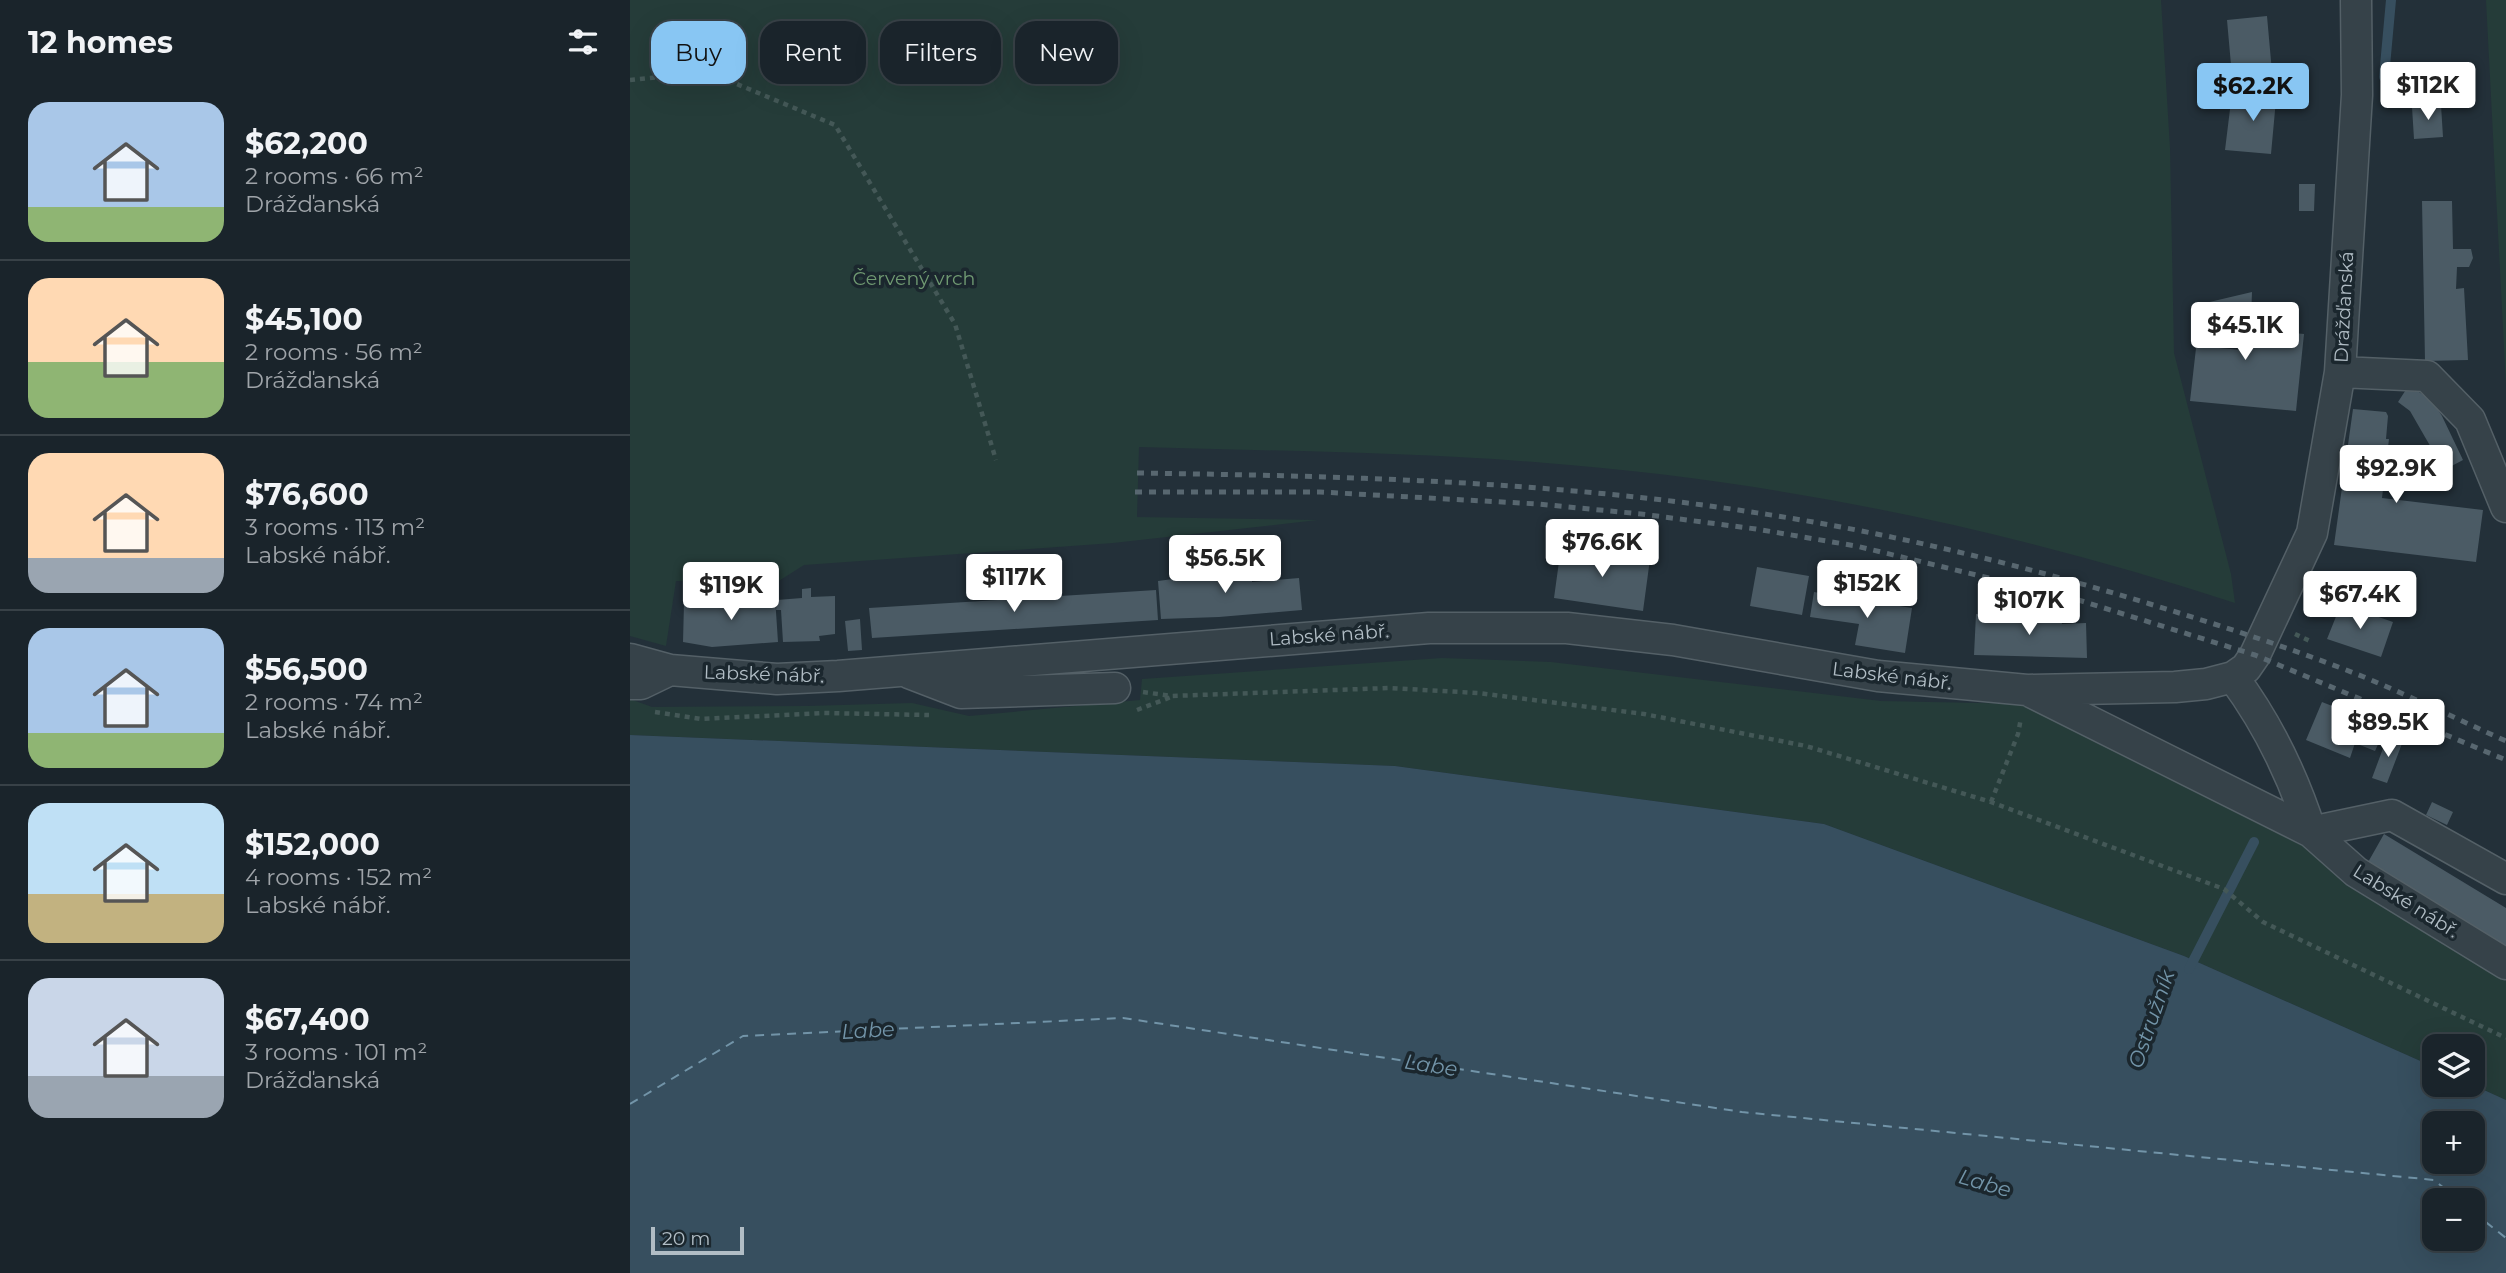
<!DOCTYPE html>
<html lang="en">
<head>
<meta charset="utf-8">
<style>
  :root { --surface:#1a242b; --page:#232c33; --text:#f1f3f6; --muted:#9fa4a9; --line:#384147; --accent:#88c6f3 }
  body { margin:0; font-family:Montserrat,sans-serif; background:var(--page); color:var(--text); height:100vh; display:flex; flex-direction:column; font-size:26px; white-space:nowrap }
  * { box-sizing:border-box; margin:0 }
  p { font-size:23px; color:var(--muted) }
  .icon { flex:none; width:38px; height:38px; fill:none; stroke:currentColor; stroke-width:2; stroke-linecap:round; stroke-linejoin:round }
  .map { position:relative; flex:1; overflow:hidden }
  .panel { display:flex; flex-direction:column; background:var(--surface); width:630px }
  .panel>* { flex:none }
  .guide { position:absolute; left:21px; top:21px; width:665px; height:63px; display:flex; gap:14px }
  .tools { position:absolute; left:1792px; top:1034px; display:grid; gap:14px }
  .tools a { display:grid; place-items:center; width:63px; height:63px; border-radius:14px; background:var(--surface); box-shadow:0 7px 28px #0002,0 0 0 2px var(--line); font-size:35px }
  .scale { position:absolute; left:21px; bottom:18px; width:93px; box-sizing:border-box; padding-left:7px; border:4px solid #b1bdc5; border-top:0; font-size:19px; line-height:24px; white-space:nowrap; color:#b1bdc5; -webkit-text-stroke:5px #1b272e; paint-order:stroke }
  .price { position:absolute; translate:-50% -60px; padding:0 16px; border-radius:7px; background:#fff; color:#222; font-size:23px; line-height:46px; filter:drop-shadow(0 2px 4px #0008) }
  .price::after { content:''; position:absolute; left:50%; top:42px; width:21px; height:16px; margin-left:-10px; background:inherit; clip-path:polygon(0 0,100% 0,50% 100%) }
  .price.current { background:var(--accent); color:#111 }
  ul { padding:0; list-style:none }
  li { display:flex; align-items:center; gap:21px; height:175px; padding:0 28px }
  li+li { border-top:2px solid var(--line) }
  li span { display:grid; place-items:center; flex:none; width:196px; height:140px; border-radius:21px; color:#555 }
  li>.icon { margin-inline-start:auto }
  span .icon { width:84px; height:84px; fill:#fffc; stroke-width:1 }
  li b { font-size:30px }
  h2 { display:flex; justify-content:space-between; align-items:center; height:84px; padding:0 28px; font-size:30px }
  .chip { padding:0 24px; border-radius:21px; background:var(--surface); box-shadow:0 7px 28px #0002,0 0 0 2px var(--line); font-size:24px; line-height:63px }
  .chip.current { background:var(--accent); color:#111 }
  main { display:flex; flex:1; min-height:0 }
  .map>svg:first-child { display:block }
  .green { fill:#253c39 }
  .water { fill:#374f5f; fill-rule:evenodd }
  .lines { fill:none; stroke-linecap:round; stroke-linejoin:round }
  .stream { stroke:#374f5f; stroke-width:10 }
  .ferry { stroke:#7294a8; stroke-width:2; stroke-dasharray:9 7; stroke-linecap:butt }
  .building { fill:#4b5b65 }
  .minor-casing { stroke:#546067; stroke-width:33 }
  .path { stroke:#445857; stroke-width:4.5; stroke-dasharray:5 5; stroke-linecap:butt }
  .minor { stroke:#364249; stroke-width:30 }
  .rail { stroke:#586770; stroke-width:5; stroke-dasharray:7 7; stroke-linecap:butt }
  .labels { text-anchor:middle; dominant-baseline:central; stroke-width:7; stroke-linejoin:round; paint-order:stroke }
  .park-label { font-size:19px; fill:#709a72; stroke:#1b272e }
  .street-label { font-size:19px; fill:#b1bdc5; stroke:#1b272e }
  .water-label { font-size:21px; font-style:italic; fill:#7294a8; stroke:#1b272e }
</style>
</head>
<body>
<main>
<section class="panel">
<h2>12 homes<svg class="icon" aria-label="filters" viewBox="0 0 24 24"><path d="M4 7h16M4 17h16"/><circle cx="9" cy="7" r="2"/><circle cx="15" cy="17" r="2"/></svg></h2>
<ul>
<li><span style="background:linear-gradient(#a9c7e8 75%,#8fb573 0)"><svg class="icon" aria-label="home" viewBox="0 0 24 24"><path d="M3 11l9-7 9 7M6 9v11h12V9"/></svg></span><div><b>$62,200</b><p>2 rooms · 66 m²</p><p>Drážďanská</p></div></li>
<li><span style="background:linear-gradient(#ffd9b3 60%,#8fb573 0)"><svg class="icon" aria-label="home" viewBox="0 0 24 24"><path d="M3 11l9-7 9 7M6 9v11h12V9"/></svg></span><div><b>$45,100</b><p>2 rooms · 56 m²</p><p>Drážďanská</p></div></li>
<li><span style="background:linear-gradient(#ffd9b3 75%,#9aa5b1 0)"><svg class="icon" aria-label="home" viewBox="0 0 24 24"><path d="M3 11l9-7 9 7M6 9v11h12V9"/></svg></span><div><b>$76,600</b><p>3 rooms · 113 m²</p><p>Labské nábř.</p></div></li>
<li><span style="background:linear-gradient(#a9c7e8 75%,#8fb573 0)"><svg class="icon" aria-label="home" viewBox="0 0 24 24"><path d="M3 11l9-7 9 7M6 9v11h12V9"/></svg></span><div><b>$56,500</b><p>2 rooms · 74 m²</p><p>Labské nábř.</p></div></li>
<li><span style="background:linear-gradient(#bfe0f5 65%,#c2b280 0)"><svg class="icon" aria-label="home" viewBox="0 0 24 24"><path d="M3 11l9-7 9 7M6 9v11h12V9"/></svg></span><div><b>$152,000</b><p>4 rooms · 152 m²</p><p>Labské nábř.</p></div></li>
<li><span style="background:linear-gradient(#c9d6e8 70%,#9aa5b1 0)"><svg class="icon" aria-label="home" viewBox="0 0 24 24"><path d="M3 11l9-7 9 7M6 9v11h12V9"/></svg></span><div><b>$67,400</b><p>3 rooms · 101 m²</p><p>Drážďanská</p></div></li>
</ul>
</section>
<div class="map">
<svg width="1876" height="1273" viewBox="0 0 1876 1273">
  <rect width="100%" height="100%" fill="#233039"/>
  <path class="green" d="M 0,0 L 1531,0 L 1540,148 L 1544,353 L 1601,574 L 1605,603 C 1382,530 1150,481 916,463 C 781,452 644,451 509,447 L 507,517 L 688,520 L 483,543 L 174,565 L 144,584 L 46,581 L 36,646 L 0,636 Z
    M 1856,0 L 1876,0 L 1876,386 Z
    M 812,658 L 921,662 L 1251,701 L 1398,704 L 1673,846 L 1716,885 L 1876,981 L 1876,1100 L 1843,1085 L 1843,1046 L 1804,1046 L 1804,1067 L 1554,956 L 1194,824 L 765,766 L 0,735 L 0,699 L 22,707 L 177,706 L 282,703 L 339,716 L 510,700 L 512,679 Z"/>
  <path class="water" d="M 0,735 L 765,766 L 1194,824 L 1554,956 L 1804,1067 L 1804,1085 L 1843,1085 L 1876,1100 L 1876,1273 L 0,1273 ZM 1804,1124 L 1843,1124 L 1843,1162 L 1804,1162 ZM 1804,1200 L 1843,1200 L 1843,1239 L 1804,1239 Z"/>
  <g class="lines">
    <path class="stream" d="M 1754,77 L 1761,0
      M 1559,969 L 1624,842"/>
    <path class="ferry" d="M 0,1104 L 113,1036 L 493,1018 L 1112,1112 L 1804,1180 L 1829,1200
      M 1843,1212 L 1876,1238"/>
  </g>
  <path class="building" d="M 1637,16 L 1642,72 L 1602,76 L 1597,20 Z
    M 1622,87 L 1647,89 L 1641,154 L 1595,150 L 1601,101 L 1621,102 Z
    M 1811,105 L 1813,137 L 1784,139 L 1782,107 Z
    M 1669,184 L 1685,184 L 1684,211 L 1669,211 Z
    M 1792,201 L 1822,201 L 1823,249 L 1841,249 L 1843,258 L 1839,267 L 1827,267 L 1826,289 L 1834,288 L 1838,360 L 1795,361 Z
    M 1622,292 L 1621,319 L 1592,316 L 1589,348 L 1612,350 L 1614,328 L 1674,334 L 1666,411 L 1560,401 L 1571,304 Z
    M 1779,385 L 1802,401 L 1812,416 L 1833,460 L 1814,470 L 1780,411 L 1768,402 Z
    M 1723,409 L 1756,412 L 1758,416 L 1756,439 L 1759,439 L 1752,498 L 1853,510 L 1846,562 L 1704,545 Z
    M 931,547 L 1020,559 L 1013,611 L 924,598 Z
    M 610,567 L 610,575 L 622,576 L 622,582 L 669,578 L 672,610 L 589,617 L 531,619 L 528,581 L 543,579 L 542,570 L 568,568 L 569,578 L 595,576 L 595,568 Z
    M 1127,567 L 1179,576 L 1172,615 L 1120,606 Z
    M 181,588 L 181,597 L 205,596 L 205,634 L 189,636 L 190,641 L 153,642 L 151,610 L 146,610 L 147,600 L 172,598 L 172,589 Z
    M 526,590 L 528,620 L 242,638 L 239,608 Z
    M 1184,592 L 1282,608 L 1275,653 L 1225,645 L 1229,624 L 1180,617 Z
    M 145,597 L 148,642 L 82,647 L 53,642 L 54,603 Z
    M 1711,604 L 1763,622 L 1751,657 L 1697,639 Z
    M 1346,614 L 1431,619 L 1432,624 L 1456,623 L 1457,658 L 1344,655 Z
    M 230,619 L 232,650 L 218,651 L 215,621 Z
    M 1692,702 L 1756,727 L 1745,751 L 1725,743 L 1720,758 L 1676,740 Z
    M 1758,735 L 1773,741 L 1757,783 L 1742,778 Z
    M 1802,802 L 1823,812 L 1817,825 L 1796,815 Z
    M 1754,834 L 1876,908 L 1876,951 L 1737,864 Z"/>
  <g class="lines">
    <g class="minor-casing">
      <path id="minor" d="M 1710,372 L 1797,376 L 1840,420 L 1876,507
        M 0,659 L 40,670 L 147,679 L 208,676 L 799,628 L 937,628 L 1043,640 L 1248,676 L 1397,690 L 1545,687 L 1576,684 L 1603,677 L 1616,668 L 1625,655 L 1682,533 L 1710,372 L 1727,95 L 1726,0
        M 279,673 L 331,693 L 485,688
        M 1603,677 C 1638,724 1663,776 1681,832
        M 0,684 L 11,684 L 40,670
        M 1401,692 L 1681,832 L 1726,872 L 1876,964
        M 1681,832 L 1762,815 L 1876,879"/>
    </g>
    <path class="path" d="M 0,80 L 78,72 L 205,125 L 325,324 L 366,460
      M 1665,634 L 1680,641
      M 513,692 L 542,696 L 759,688 L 848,693 L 1014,714 L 1176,746 L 1361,802 L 1594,889 L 1633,922 L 1876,1038
      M 507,710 L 541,697
      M 25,712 L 71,719 L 193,713 L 299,715
      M 1361,802 L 1388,734 L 1391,718"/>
    <use href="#minor" class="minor"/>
    <path class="rail" d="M 507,473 C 714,476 923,481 1128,513 C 1261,533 1392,565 1520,604 C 1592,626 1664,649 1734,677 C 1782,697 1829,720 1876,741
      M 505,492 L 690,492 L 908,504 L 1011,514 L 1126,529 L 1226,546 L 1442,598 L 1625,655 L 1876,760"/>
  </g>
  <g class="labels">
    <g class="park-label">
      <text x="284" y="278">Červený vrch</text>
    </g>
    <g class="street-label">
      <text transform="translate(1714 307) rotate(-87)">Drážďanská</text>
      <text transform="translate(699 635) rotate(-4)">Labské nábř.</text>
      <text transform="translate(134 674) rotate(2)">Labské nábř.</text>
      <text transform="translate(1262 676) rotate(7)">Labské nábř.</text>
      <text transform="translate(1776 901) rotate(32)">Labské nábř.</text>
    </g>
    <g class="water-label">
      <text transform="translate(1521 1019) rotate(-71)">Ostružník</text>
      <text transform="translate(238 1030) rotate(-3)">Labe</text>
      <text transform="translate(801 1065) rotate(9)">Labe</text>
      <text transform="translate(1355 1183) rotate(16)">Labe</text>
    </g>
  </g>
</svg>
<div class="tools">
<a><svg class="icon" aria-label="layers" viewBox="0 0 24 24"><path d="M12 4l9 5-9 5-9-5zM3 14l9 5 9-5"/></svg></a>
<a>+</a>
<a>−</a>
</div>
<div class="scale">20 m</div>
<b class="price" style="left:1798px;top:122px">$112K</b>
<b class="price current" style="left:1623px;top:123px">$62.2K</b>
<b class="price" style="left:1615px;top:362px">$45.1K</b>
<b class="price" style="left:1766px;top:505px">$92.9K</b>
<b class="price" style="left:972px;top:579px">$76.6K</b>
<b class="price" style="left:595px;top:595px">$56.5K</b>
<b class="price" style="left:384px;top:614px">$117K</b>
<b class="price" style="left:1237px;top:620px">$152K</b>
<b class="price" style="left:101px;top:622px">$119K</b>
<b class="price" style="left:1730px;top:631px">$67.4K</b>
<b class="price" style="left:1399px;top:637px">$107K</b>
<b class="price" style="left:1758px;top:759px">$89.5K</b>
<div class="guide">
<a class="chip current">Buy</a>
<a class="chip">Rent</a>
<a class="chip">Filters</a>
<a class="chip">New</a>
</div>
</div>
</main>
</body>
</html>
